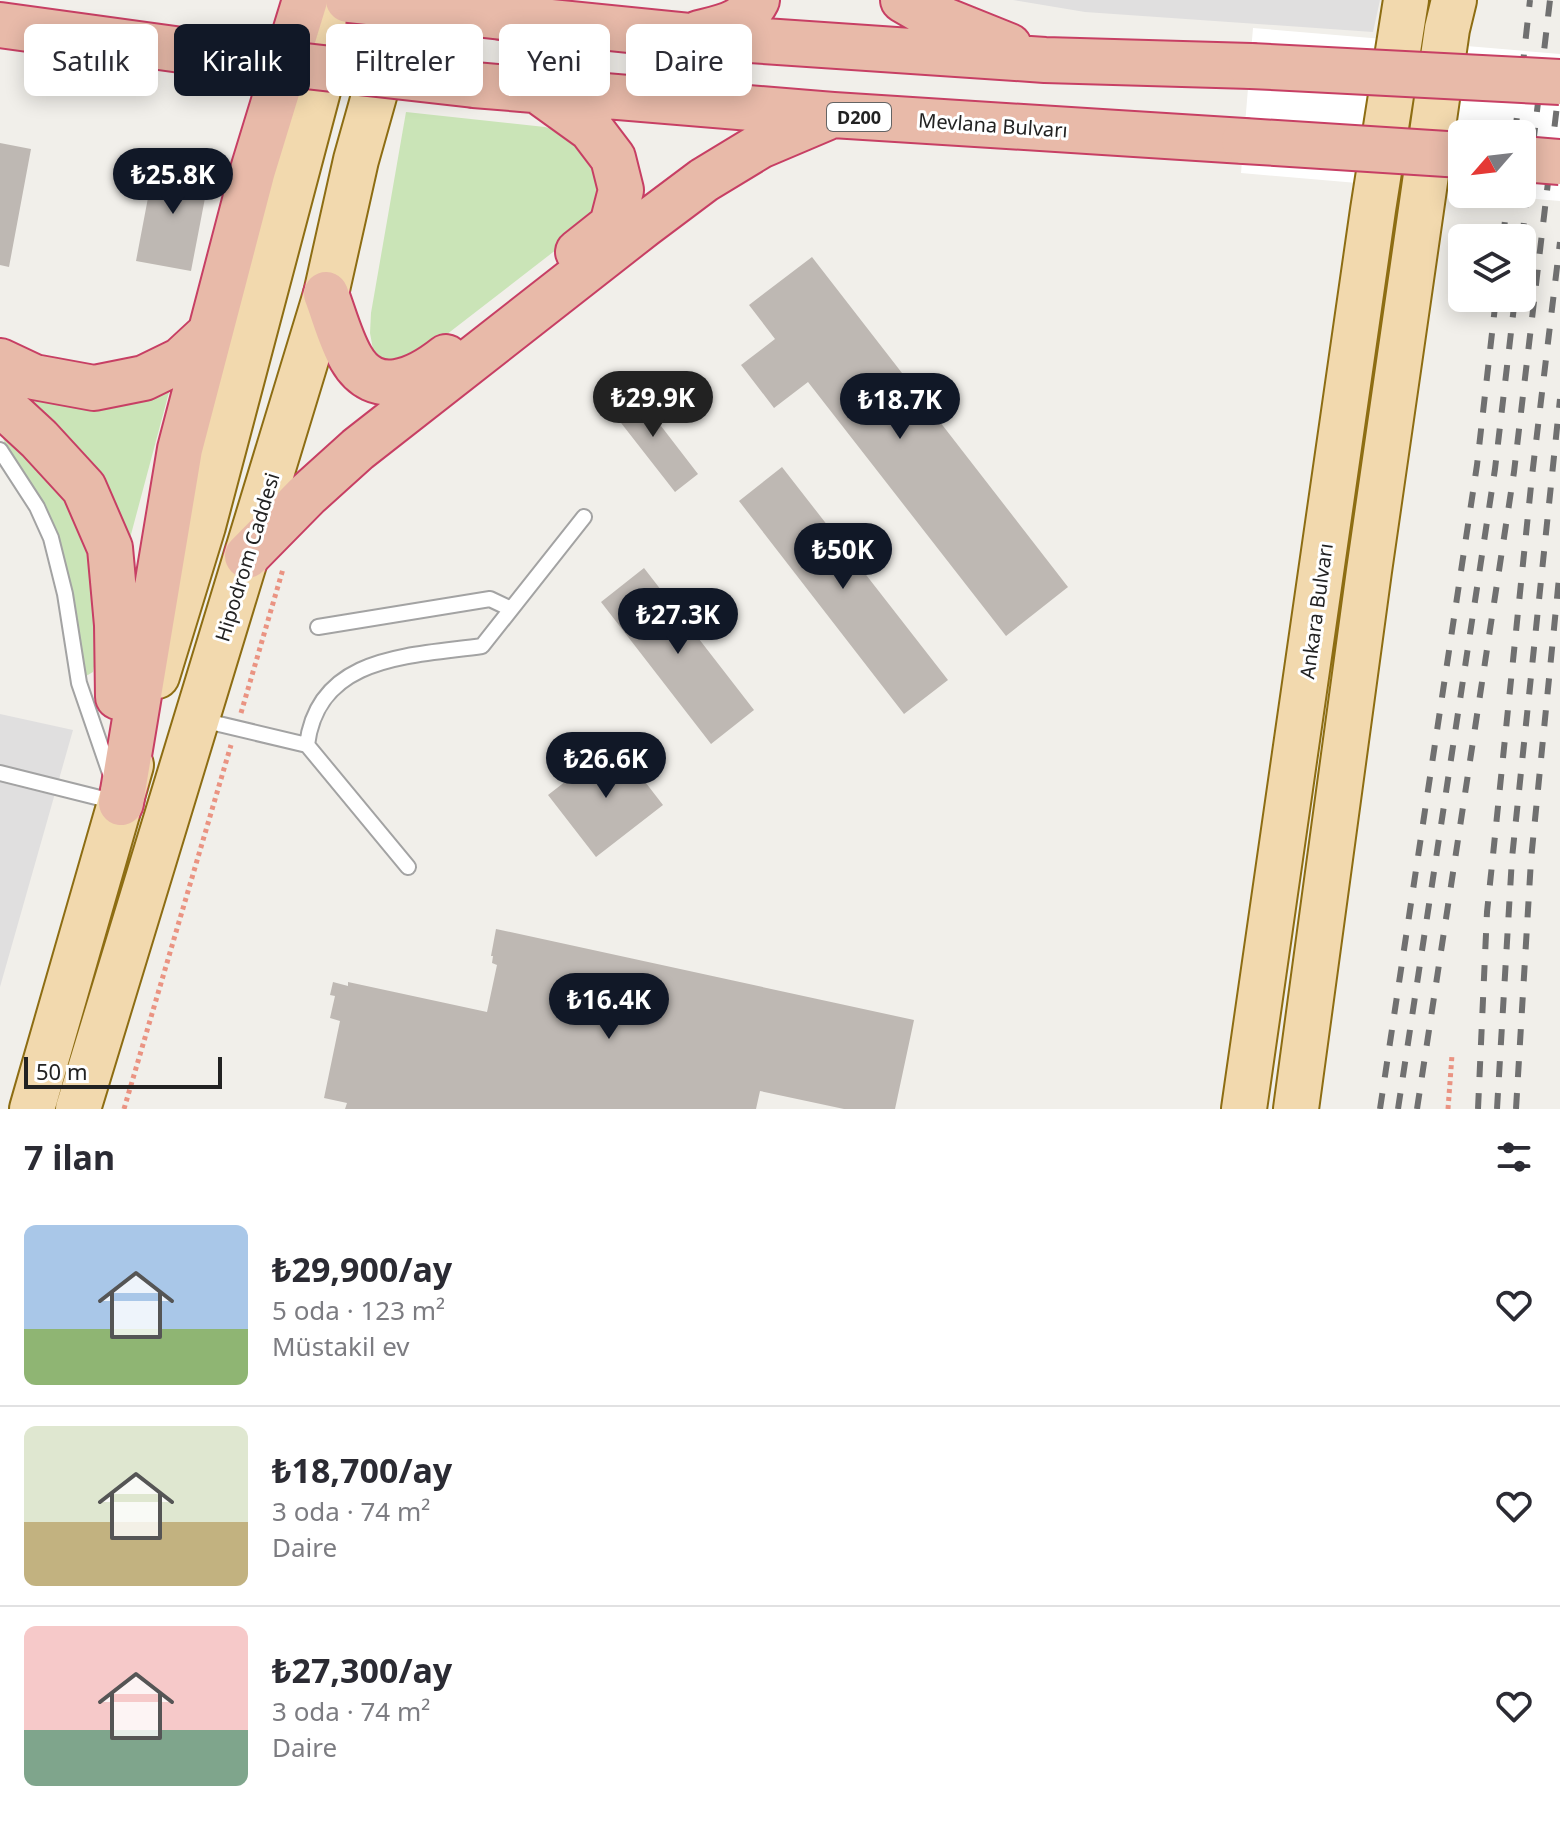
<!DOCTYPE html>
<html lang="tr">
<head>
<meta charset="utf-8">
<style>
  :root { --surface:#fff; --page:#f2f2f3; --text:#2b2b33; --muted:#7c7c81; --line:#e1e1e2; --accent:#111827 }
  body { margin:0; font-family:"Noto Sans",sans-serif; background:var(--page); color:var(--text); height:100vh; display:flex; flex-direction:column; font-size:30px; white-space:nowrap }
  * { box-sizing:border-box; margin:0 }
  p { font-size:26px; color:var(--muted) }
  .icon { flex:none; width:44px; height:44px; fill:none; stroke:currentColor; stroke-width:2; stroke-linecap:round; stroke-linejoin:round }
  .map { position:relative; height:1109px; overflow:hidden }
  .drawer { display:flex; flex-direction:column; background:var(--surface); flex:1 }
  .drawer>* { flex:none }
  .banner { position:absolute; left:24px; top:24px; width:800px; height:72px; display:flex; gap:16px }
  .needle { width:52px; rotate:242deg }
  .buttons { position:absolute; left:1448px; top:120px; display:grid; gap:16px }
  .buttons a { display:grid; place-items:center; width:88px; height:88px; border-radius:12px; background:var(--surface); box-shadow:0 4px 20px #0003; font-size:40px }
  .scale { position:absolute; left:24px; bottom:20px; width:198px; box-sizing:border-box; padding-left:8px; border:4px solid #222; border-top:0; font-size:22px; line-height:28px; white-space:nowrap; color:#222; -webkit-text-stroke:6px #fff; paint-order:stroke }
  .price { position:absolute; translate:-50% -68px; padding:0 18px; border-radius:28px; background:var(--accent); color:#fff; font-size:26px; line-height:52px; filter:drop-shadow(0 2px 4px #0008) }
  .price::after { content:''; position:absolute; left:50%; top:48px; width:24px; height:18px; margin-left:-12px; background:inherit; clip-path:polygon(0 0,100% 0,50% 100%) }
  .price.on { background:#222; color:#fff }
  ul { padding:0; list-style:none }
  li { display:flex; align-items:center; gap:24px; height:200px; padding:0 24px }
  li+li { border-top:2px solid var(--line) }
  li span { display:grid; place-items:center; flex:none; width:224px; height:160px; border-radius:12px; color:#555 }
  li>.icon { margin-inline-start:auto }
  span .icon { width:96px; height:96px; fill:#fffc; stroke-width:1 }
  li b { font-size:34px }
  h2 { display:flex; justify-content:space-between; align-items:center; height:96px; padding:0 24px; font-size:34px }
  .pill { padding:0 28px; border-radius:12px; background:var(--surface); box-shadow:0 4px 20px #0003; font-size:28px; line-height:72px }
  .pill.on { background:var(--accent); color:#fff }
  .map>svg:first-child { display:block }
  .residential { fill:#e0dfdf }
  .grass { fill:#cae4b7 }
  .pier { fill:#fff }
  .building { fill:#beb8b3 }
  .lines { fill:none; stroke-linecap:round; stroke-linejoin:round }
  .service-casing { stroke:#a3a3a3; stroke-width:18 }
  .primary-casing { stroke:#8d6d13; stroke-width:48 }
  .trunk-casing { stroke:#c73f64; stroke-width:48 }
  .path { stroke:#ea9382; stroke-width:5; stroke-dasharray:4 4; stroke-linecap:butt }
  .service { stroke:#fff; stroke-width:14 }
  .primary { stroke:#f2d9ae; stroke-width:44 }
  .trunk { stroke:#e8baa9; stroke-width:44 }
  .rail { stroke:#707070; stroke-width:6; stroke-dasharray:16 16; stroke-linecap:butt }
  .trunk-bridge-casing { stroke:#c73f64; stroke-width:48; stroke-linecap:butt }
  .trunk-bridge { stroke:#e8baa9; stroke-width:44 }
  .labels { text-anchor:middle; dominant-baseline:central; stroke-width:6; stroke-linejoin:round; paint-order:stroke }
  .shield { fill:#fff; stroke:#646464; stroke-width:2 }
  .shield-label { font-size:18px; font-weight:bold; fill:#222 }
  .street-label { font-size:20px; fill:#222; stroke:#fff }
</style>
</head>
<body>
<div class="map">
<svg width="1560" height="1109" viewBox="0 0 1560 1109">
  <rect width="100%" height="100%" fill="#f1efea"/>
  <path class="residential" d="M 1013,0 L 1380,0 L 1373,32 L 1085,12 Z
    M 0,714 L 73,730 L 0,987 Z"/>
  <path class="grass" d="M 406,112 L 545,127 C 580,137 584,150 601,180 L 592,222 L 420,355 C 402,360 391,367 374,355 L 370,333 L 371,313 Z
    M 172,381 L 129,542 L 9,391 Z
    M 0,422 L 69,497 L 98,577 L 100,634 L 93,672 L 86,676 C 71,603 73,555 33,487 C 21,467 0,446 0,422 Z"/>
  <path class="pier" d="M 1253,28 L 1560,54 L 1560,201 L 1479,194 L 1522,194 L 1522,134 L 1462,134 L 1462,192 L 1241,173 Z"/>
  <path class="building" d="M 0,143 L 31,149 L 9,267 L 0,265 Z
    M 155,161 L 210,172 L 191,271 L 136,261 Z
    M 812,257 L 1068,587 L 1006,636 L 808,382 L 774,408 L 741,365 L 775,339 L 749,305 Z
    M 631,387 L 698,474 L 675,492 L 607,405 Z
    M 782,467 L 948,680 L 904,714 L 739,501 Z
    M 644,568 L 754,710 L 711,744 L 601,602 Z
    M 615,743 L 663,805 L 596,857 L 548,795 Z
    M 496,929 L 914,1020 L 895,1109 L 844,1109 L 760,1091 L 756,1109 L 345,1109 L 347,1103 L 324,1098 L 340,1021 L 330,1018 L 335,996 L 330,995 L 333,982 L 348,986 L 348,982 L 487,1012 L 497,965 L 492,963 L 493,956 L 491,956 Z"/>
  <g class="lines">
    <g class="service-casing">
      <path id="service" d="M 0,450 L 37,507 L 51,538 L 65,594 L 79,683 L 112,779
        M 318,627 L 490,599 L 511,609
        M 202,720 L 307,745
        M 0,773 L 116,802
        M 408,867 L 307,745 C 318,655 410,656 482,646 L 584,517"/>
    </g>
    <g class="primary-casing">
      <path id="primary" d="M 157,676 L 203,526 L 342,0
        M 32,1109 L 131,765
        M 78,1109 L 326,294 L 356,160 L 401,0
        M 1244,1109 L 1373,210 L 1406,0
        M 1296,1109 L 1369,571 L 1447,29 L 1454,0"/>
    </g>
    <g class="trunk-casing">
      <path id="trunk" d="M 903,0 L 922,11 L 1009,46
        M 502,17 L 689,36 L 1045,60 L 1251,66
        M 0,25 L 261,61
        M 699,33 C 723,27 745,24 757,0
        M 474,85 L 833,115 L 1244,141
        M 541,93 L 591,129 L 613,158 L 621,190 L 612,225 L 578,252
        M 326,294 C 334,315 340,339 351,358 C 375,400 417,380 446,357
        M 0,361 L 34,377 L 94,388 L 144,378 L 181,360 L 208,335
        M 0,403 L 39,439 L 84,488 L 110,548 L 117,625 L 118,697
        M 247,556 L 307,495 L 358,449 L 644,225 L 704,180 L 760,146 L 826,118
        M 121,803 L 180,449 L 253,170 L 305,0"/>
    </g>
    <path class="path" d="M 241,713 L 283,569
      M 124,1109 L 231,745
      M 1448,1109 L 1452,1055"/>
    <use href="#service" class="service"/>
    <use href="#primary" class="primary"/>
    <use href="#trunk" class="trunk"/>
    <path class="rail" d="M 1515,134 L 1530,0
      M 1503,238 L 1508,194
      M 1522,239 L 1550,0
      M 1380,1109 L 1477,465 L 1496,298
      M 1398,1109 L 1495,469 L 1515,298
      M 1417,1109 L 1514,472 L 1560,80
      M 1478,1109 L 1487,912 L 1493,855 L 1532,476 L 1560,242
      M 1497,1109 L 1512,858 L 1560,399
      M 1516,1109 L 1531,860 L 1560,568"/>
    <g class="trunk-bridge-casing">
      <path id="trunk-bridge" d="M 348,0 L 502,17
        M 261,61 L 474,85
        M 1251,66 L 1560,82
        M 1244,141 L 1462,155
        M 1522,159 L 1560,162"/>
    </g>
    <use href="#trunk-bridge" class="trunk-bridge"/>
  </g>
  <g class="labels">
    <rect class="shield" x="827" y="103" width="64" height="28" rx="6"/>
    <g class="shield-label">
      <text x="859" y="117">D200</text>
    </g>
    <g class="street-label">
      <text transform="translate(993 125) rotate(4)">Mevlana Bulvarı</text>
      <text transform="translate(247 557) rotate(-73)">Hipodrom Caddesi</text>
      <text transform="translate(1316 611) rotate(-82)">Ankara Bulvarı</text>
    </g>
  </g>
</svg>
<div class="buttons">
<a><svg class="needle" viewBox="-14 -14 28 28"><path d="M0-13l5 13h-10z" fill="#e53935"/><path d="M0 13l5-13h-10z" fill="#7c7c81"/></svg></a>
<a><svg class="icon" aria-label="layers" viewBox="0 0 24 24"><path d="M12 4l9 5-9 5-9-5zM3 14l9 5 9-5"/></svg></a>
</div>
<div class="scale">50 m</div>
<b class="price" style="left:173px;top:216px">₺25.8K</b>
<b class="price on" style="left:653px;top:439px">₺29.9K</b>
<b class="price" style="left:900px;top:441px">₺18.7K</b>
<b class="price" style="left:843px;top:591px">₺50K</b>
<b class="price" style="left:678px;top:656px">₺27.3K</b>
<b class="price" style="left:606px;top:800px">₺26.6K</b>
<b class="price" style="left:609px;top:1041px">₺16.4K</b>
<div class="banner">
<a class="pill">Satılık</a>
<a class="pill on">Kiralık</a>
<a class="pill">Filtreler</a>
<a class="pill">Yeni</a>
<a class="pill">Daire</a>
</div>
</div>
<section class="drawer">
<h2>7 ilan<svg class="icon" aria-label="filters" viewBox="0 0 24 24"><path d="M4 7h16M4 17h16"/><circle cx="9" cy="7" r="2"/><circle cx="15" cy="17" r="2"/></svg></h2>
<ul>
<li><span style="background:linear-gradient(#a9c7e8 65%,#8fb573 0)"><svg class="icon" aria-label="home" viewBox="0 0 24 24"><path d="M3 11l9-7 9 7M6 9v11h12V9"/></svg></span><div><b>₺29,900/ay</b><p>5 oda · 123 m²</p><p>Müstakil ev</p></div><svg class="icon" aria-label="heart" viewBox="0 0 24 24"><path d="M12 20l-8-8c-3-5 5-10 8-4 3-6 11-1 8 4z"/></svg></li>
<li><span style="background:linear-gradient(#dfe7d0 60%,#c2b280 0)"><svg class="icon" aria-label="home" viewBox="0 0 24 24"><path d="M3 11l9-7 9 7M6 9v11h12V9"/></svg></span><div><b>₺18,700/ay</b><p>3 oda · 74 m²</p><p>Daire</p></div><svg class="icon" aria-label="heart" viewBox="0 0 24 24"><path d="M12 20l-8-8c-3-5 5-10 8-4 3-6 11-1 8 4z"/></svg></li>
<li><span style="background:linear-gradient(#f6c9c9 65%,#7fa58c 0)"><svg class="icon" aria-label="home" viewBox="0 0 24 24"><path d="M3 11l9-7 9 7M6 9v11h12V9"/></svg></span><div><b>₺27,300/ay</b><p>3 oda · 74 m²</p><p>Daire</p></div><svg class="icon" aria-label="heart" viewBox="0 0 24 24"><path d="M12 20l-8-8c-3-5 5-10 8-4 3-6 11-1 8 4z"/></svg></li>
</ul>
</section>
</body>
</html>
